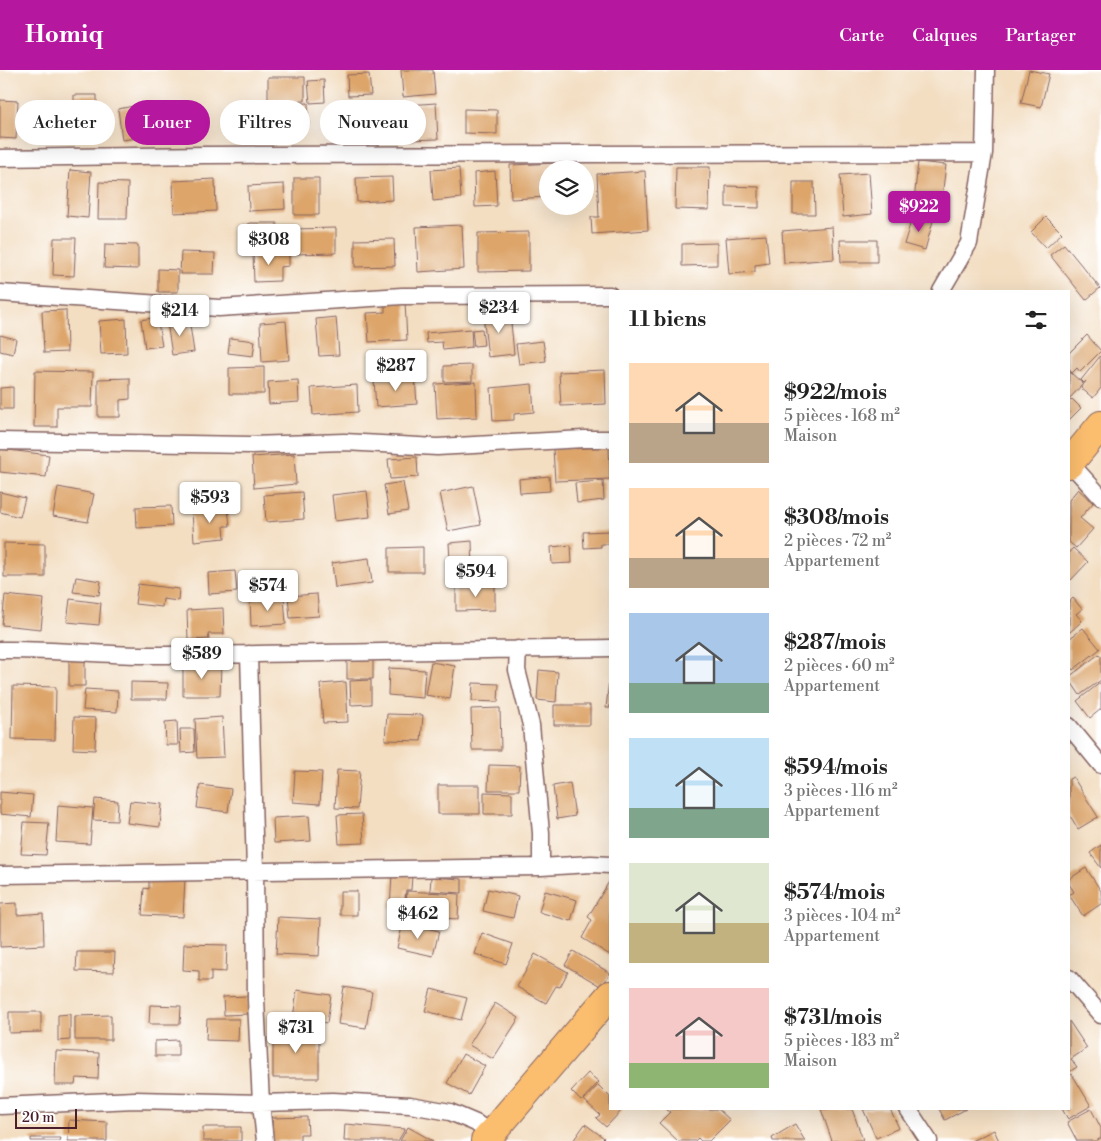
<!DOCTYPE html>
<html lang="fr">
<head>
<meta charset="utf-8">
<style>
  :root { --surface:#fff; --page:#f6f6f6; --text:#222; --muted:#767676; --accent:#b5179e }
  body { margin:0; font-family:"Libre Bodoni",serif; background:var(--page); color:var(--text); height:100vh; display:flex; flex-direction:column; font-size:19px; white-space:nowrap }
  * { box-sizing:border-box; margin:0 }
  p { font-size:16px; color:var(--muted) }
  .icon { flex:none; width:28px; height:28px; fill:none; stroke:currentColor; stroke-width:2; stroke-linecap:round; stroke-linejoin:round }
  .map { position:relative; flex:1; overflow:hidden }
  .side { position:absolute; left:609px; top:220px; width:461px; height:820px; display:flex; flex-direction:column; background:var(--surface); border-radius:0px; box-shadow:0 5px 20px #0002 }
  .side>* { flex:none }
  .hud { position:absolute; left:15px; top:30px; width:475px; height:45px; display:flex; gap:10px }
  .buttons { position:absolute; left:539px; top:90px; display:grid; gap:10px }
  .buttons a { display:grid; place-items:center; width:55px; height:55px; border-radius:50%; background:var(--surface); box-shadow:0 5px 20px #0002; font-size:25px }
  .scale { position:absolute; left:15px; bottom:12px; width:62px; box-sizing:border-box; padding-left:5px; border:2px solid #4a1f2b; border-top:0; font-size:14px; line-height:18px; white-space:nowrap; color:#4a1f2b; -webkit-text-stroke:4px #fff; paint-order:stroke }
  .price { position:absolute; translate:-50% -42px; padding:0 11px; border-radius:5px; background:#fff; color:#222; font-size:16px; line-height:32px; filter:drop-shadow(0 1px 2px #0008) }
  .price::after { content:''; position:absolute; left:50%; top:30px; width:15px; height:11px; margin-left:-8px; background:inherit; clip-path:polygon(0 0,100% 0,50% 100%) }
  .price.current { background:var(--accent); color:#fff }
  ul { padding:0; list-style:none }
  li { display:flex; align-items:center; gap:15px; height:125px; padding:0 20px }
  li span { display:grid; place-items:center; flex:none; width:140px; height:100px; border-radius:0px; color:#555 }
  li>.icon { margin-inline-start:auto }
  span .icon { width:60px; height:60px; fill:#fffc; stroke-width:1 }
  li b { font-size:21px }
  h2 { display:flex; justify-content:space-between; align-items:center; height:60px; padding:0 20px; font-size:21px }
  .chip { padding:0 18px; border-radius:22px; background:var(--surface); box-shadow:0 5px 20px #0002; font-size:18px; line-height:45px }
  .chip.current { background:var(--accent); color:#fff }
  header { display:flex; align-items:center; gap:30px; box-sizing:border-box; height:70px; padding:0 25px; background:var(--accent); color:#fff }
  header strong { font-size:24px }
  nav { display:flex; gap:28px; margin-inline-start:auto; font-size:18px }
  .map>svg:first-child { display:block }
  .building { fill:#dda56b }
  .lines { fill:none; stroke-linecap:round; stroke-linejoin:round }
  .street-casing { stroke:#856260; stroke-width:19 }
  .highway-casing { stroke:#856260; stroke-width:30 }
  .street { stroke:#fff; stroke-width:16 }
  .highway { stroke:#fbbd6e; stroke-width:28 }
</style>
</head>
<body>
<header>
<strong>Homiq</strong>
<nav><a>Carte</a><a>Calques</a><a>Partager</a></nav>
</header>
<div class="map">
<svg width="1101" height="1071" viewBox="0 0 1101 1071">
  <rect width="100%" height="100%" fill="#fff"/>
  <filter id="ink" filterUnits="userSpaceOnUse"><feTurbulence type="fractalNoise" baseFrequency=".02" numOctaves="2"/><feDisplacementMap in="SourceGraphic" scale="10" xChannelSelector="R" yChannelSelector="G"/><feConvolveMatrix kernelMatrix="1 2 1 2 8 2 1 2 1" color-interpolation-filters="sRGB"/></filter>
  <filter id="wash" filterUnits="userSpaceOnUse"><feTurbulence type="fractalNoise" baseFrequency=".0096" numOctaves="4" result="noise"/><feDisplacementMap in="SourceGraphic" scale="20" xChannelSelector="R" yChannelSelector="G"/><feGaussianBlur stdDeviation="1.12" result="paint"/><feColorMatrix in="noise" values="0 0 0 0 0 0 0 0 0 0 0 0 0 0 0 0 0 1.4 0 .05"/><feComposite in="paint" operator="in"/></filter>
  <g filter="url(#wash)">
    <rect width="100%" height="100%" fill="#f3dec2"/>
    <g id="blocks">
      <path class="building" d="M 401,0 L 433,0 L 435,24 L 403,27 Z
        M 1029,0 L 1049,4 L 1041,37 L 1021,33 Z
        M 369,4 L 371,25 L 348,26 L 347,5 Z
        M 268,7 L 305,7 L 305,31 L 268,32 Z
        M 324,10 L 325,32 L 310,33 L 308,11 Z
        M 74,25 L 97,25 L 97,65 L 74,65 Z
        M 0,30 L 18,31 L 16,69 L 0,68 Z
        M 308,33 L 309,55 L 279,56 L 278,34 Z
        M 436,33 L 438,69 L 409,70 L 407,35 Z
        M 139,35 L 144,67 L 122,70 L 118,39 Z
        M 356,37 L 394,38 L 394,62 L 355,61 Z
        M 464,39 L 497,40 L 497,64 L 464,63 Z
        M 918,92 L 946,95 L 941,134 L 914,131 Z
        M 561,93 L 561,99 L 548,99 L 548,127 L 511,129 L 510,95 Z
        M 676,97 L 710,97 L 709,140 L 675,139 Z
        M 459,98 L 461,128 L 433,131 L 431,100 Z
        M 70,100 L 91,102 L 88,148 L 67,146 Z
        M 495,101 L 497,136 L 475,137 L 474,103 Z
        M 645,101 L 648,160 L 592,164 L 591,147 L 599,147 L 597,104 Z
        M 869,103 L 872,144 L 843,147 L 840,105 Z
        M 392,107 L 393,130 L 357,132 L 356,108 Z
        M 294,108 L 319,108 L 319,145 L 294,145 Z
        M 215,109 L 216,141 L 174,143 L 173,111 Z
        M 99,112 L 128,113 L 127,149 L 98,149 Z
        M 793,112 L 814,112 L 815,144 L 793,144 Z
        M 284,114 L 285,139 L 249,141 L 248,116 Z
        M 726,116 L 759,117 L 759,138 L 726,137 Z
        M 913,145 L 933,151 L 925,180 L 904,174 Z
        M 1046,147 L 1062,163 L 1046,178 L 1031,162 Z
        M 249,153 L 277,153 L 277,181 L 248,181 Z
        M 462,155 L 464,199 L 418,202 L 416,157 Z
        M 832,157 L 834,189 L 784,193 L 782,161 Z
        M 336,158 L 336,183 L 294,184 L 293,159 Z
        M 529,162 L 529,201 L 478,202 L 478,163 Z
        M 766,165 L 769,193 L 755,195 L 755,202 L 729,204 L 726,168 Z
        M 54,168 L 76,168 L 74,206 L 53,205 Z
        M 394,169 L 395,196 L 355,197 L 355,170 Z
        M 840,170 L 877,170 L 877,192 L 841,192 Z
        M 717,173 L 717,195 L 682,196 L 682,174 Z
        M 105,174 L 138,175 L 138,199 L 104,198 Z
        M 1064,174 L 1100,218 L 1086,230 L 1050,185 Z
        M 181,182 L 215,183 L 214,204 L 180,204 Z
        M 289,183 L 289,196 L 280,197 L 280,211 L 254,212 L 253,184 Z
        M 158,199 L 178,200 L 178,222 L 158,222 Z
        M 405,232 L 407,270 L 369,272 L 367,243 L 385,242 L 385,233 Z
        M 66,240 L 67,282 L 44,283 L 42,241 Z
        M 510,242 L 514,284 L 488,287 L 483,245 Z
        M 157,247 L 162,276 L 145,278 L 141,250 Z
        M 336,247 L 339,285 L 319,286 L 316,249 Z
        M 126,249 L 127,283 L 101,284 L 99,251 Z
        M 189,249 L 194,282 L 172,285 L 167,252 Z
        M 286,251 L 289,290 L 262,292 L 260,253 Z
        M 471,259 L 472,277 L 443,280 L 442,272 L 427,273 L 426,263 Z
        M 482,259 L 484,275 L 474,276 L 472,260 Z
        M 0,265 L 16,269 L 13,284 L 0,281 Z
        M 1087,265 L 1101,281 L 1080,302 L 1077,298 L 1072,303 L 1069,299 L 1069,283 Z
        M 230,268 L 255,271 L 253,286 L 228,283 Z
        M 543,271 L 546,291 L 519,294 L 516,274 Z
        M 1101,285 L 1101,318 L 1093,328 L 1081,318 L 1086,311 L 1084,313 L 1081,310 Z
        M 472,295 L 472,311 L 444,312 L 444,296 Z
        M 264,297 L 264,324 L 229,324 L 229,298 Z
        M 605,300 L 606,334 L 561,336 L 559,302 Z
        M 35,301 L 93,302 L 92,337 L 57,337 L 57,357 L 34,357 Z
        M 1069,301 L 1083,314 L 1069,329 Z
        M 415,307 L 417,334 L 376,337 L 374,310 Z
        M 130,308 L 130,329 L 120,330 L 120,347 L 98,347 L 98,309 Z
        M 298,310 L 299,332 L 269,334 L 268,312 Z
        M 476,312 L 477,347 L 437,349 L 435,314 Z
        M 532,314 L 534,342 L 514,344 L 514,350 L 493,351 L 491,318 Z
        M 357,315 L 358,342 L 313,345 L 311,318 Z
        M 13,317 L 13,339 L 0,339 L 0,318 Z
        M 1072,329 L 1081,338 L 1069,350 L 1069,332 Z
        M 609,377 L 610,409 L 555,411 L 553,379 Z
        M 0,379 L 49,385 L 46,407 L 0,402 Z
        M 294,384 L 296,414 L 254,418 L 252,387 Z
        M 417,387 L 418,407 L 390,409 L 388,389 Z
        M 549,406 L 550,421 L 520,423 L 519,409 Z
        M 603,411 L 604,430 L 577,433 L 575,413 Z
        M 403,412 L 408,441 L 389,444 L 384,415 Z
        M 473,416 L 481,455 L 448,461 L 440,423 Z
        M 58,417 L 94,424 L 88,452 L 53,446 Z
        M 1078,419 L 1093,433 L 1080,448 L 1093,459 L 1076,478 L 1069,472 L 1069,430 Z
        M 367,421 L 370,447 L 335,451 L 332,425 Z
        M 0,422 L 25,428 L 20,447 L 0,442 Z
        M 302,422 L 304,449 L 266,452 L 264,425 Z
        M 171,436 L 172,456 L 137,458 L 136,437 Z
        M 228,438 L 230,456 L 224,456 L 225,468 L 194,471 L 192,442 Z
        M 610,461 L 610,474 L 601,474 L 601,477 L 584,478 L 583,462 Z
        M 472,471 L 473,505 L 451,507 L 449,473 Z
        M 4,473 L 45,474 L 45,507 L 4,507 Z
        M 571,475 L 572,493 L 552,494 L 551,477 Z
        M 423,477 L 423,502 L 389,502 L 389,478 Z
        M 1073,478 L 1088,492 L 1071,510 L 1069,508 L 1069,482 Z
        M 369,488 L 372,513 L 335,518 L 332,493 Z
        M 235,501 L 237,522 L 209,524 L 208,503 Z
        M 76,507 L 101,511 L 99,525 L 73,522 Z
        M 138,514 L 179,519 L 178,531 L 163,529 L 162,537 L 135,534 Z
        M 495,515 L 495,540 L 456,541 L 456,517 Z
        M 317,524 L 319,546 L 290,548 L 288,526 Z
        M 5,525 L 44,529 L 41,559 L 2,555 Z
        M 284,527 L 286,554 L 251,556 L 250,529 Z
        M 1073,528 L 1082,539 L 1076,544 L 1082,551 L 1069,563 L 1069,532 Z
        M 70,529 L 101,533 L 99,555 L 67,552 Z
        M 223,538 L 224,564 L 208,564 L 209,569 L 188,570 L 187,540 Z
        M 1083,558 L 1100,579 L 1073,600 L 1069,595 L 1069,569 Z
        M 1099,584 L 1101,586 L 1101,610 L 1080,625 L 1069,609 L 1069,607 Z
        M 69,589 L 85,589 L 85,616 L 69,616 Z
        M 347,590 L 373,590 L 373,609 L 347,609 Z
        M 431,592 L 455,596 L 450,629 L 425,625 Z
        M 183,594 L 221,594 L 220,626 L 183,626 Z
        M 389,598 L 425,600 L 423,628 L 388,625 Z
        M 539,600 L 558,602 L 556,632 L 537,630 Z
        M 371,610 L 371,634 L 351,635 L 350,611 Z
        M 131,612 L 168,613 L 167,629 L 131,629 Z
        M 346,612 L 348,652 L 323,653 L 320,614 Z
        M 609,612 L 610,612 L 610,638 L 606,638 Z
        M 1101,612 L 1101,639 L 1090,648 L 1077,631 Z
        M 473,613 L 499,614 L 498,632 L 472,631 Z
        M 13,616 L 56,617 L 55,670 L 12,669 Z
        M 85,619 L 118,621 L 117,642 L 83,640 Z
        M 554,635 L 590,635 L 590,655 L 554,655 Z
        M 500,638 L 501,680 L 472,680 L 471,639 Z
        M 387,644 L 423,645 L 421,671 L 385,670 Z
        M 74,647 L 96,648 L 95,680 L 73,679 Z
        M 222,647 L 224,687 L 197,688 L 195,649 Z
        M 177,651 L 178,675 L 166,675 L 165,652 Z
        M 180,659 L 194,659 L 195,682 L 181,683 Z
        M 489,695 L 520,696 L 519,720 L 488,720 Z
        M 337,700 L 360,701 L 357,739 L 335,738 Z
        M 295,701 L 322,702 L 320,734 L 293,732 Z
        M 1073,707 L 1098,747 L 1078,759 L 1069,744 L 1069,709 Z
        M 570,713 L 575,746 L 557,749 L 553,716 Z
        M 200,715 L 231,719 L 228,742 L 197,738 Z
        M 438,715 L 480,715 L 480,744 L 438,744 Z
        M 0,722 L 33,725 L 31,747 L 0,744 Z
        M 484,722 L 512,723 L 512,744 L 484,744 Z
        M 95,729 L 118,731 L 117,751 L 93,750 Z
        M 130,731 L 162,734 L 160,757 L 127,753 Z
        M 58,735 L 93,738 L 90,774 L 56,772 Z
        M 362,744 L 364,773 L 339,774 L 337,745 Z
        M 309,746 L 311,771 L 274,773 L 273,748 Z
        M 24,752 L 49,753 L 46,785 L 21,784 Z
        M 1101,775 L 1101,798 L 1090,783 Z
        M 1086,798 L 1101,821 L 1101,834 L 1083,846 L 1069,825 L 1074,822 L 1069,814 L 1069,809 Z
        M 392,805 L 412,806 L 411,820 L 406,820 L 404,839 L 390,838 Z
        M 149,807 L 185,809 L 183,847 L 142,845 L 144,818 L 149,819 Z
        M 431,807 L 462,809 L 462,823 L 430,821 Z
        M 610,810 L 610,885 L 582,868 L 592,850 L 588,847 Z
        M 488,819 L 518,826 L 513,848 L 483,841 Z
        M 340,821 L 357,821 L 357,845 L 340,845 Z
        M 407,821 L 459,824 L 458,849 L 405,846 Z
        M 545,821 L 577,830 L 571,851 L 539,842 Z
        M 17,833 L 17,845 L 43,843 L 44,875 L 0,877 L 0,834 Z
        M 278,847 L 321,849 L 319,886 L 276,884 Z
        M 403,853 L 439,861 L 433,886 L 397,878 Z
        M 482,863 L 513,874 L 506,894 L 475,884 Z
        M 184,874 L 227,875 L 226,902 L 211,901 L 211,911 L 199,911 L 199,901 L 183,900 Z
        M 573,881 L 610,903 L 602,917 L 565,895 Z
        M 77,882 L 115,882 L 114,902 L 76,901 Z
        M 535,884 L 568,902 L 560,917 L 556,916 L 546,933 L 517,917 Z
        M 344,917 L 372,922 L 366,958 L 338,954 Z
        M 431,919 L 467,928 L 461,950 L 425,941 Z
        M 297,920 L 331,925 L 327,953 L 293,948 Z
        M 248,926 L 248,944 L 224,945 L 223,927 Z
        M 495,933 L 519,948 L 493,989 L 469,975 Z
        M 150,935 L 181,936 L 180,954 L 149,954 Z
        M 9,942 L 41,942 L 41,962 L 9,963 Z
        M 70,944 L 70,970 L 58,971 L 58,945 Z
        M 111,945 L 111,970 L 75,970 L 75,946 Z
        M 207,949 L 239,949 L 238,971 L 206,970 Z
        M 1069,951 L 1087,978 L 1071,989 L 1077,997 L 1069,1002 Z
        M 273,961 L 319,961 L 319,1008 L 273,1008 Z
        M 178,970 L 178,986 L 155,986 L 155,971 Z
        M 56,981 L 99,983 L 98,1009 L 76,1008 L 75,1015 L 55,1015 Z
        M 463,984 L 485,996 L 469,1025 L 447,1013 Z
        M 588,1003 L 599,1012 L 581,1031 L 571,1021 Z
        M 1072,1004 L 1091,1036 L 1068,1049 L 1062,1039 L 1069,1039 L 1069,1006 Z
        M 598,1015 L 610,1027 L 610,1039 L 623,1039 L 606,1057 L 596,1048 L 600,1045 L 584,1030 Z
        M 666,1039 L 718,1039 L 730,1050 L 709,1071 L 701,1071 L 698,1068 L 695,1071 L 678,1071 L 659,1053 L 670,1042 Z
        M 821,1039 L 852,1039 L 863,1070 L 832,1071 Z
        M 863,1039 L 890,1039 L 899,1058 L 876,1068 Z
        M 939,1039 L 966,1039 L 945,1050 Z
        M 1091,1039 L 1101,1058 L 1101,1068 L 1096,1071 L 1077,1071 L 1067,1052 Z
        M 307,1047 L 308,1064 L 300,1064 L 300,1071 L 273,1071 L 272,1048 Z
        M 69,1050 L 107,1052 L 107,1071 L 68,1071 Z
        M 345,1054 L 405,1059 L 398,1071 L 344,1071 Z
        M 585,1054 L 604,1068 L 601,1071 L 573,1071 Z
        M 795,1054 L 805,1071 L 773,1071 L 772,1068 Z
        M 203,1057 L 241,1057 L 241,1071 L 203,1071 Z
        M 408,1057 L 433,1071 L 400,1071 Z
        M 994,1060 L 999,1071 L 971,1071 Z
        M 31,1068 L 61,1068 L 60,1071 L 31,1071 Z"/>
    </g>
  </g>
  <g filter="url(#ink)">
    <use href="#blocks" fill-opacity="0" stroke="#856260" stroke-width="1"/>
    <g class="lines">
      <g class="street-casing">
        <path id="street" d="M 0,88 L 205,85 L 984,83
          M 941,221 L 969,173 L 984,83 L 986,0
          M 0,223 L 219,238 L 402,226 L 610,225
          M 0,371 L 251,375 L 344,372 L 437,377 L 584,369 L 610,369
          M 1069,392 L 1101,427
          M 518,579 L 517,600 L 531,655 L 541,763 L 541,797
          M 0,580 C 47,579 93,584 140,585 C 297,585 453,580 610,578
          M 249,584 L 255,801 L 256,930 L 261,1033 L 265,1071
          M 1069,656 L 1101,695
          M 0,805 L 541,797 L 591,794 L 610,795
          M 1069,908 L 1101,945
          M 0,1036 L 135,1030 L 261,1033 L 333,1031 L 410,1035 L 450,1042 L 476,1053 L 491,1064
          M 908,1039 L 929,1071"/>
      </g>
      <g class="highway-casing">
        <path id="highway" d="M 1069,394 L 1101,355
          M 485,1071 L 610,925"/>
      </g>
      <use href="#street" class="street"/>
      <use href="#highway" class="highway"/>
    </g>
  </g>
</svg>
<div class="buttons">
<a><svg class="icon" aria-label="layers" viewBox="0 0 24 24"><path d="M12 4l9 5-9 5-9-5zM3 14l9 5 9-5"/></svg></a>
</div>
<div class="scale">20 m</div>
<b class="price current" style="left:919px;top:163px">$922</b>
<b class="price" style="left:269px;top:196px">$308</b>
<b class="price" style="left:499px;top:264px">$234</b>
<b class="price" style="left:180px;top:267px">$214</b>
<b class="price" style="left:396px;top:322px">$287</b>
<b class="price" style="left:210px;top:454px">$593</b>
<b class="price" style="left:476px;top:528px">$594</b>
<b class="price" style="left:268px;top:542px">$574</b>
<b class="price" style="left:202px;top:610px">$589</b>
<b class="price" style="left:418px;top:870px">$462</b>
<b class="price" style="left:296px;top:984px">$731</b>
<div class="hud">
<a class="chip">Acheter</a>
<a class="chip current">Louer</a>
<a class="chip">Filtres</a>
<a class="chip">Nouveau</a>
</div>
<section class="side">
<h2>11 biens<svg class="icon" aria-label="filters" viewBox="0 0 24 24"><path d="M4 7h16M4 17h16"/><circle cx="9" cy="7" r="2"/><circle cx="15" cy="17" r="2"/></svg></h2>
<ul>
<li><span style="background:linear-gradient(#ffd9b3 60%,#b9a48a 0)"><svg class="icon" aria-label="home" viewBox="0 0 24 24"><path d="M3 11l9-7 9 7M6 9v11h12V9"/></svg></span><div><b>$922/mois</b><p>5 pièces · 168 m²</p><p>Maison</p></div></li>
<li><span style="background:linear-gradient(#ffd9b3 70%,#b9a48a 0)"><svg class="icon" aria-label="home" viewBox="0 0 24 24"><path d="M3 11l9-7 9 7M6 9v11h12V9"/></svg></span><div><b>$308/mois</b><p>2 pièces · 72 m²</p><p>Appartement</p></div></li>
<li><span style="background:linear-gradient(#a9c7e8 70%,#7fa58c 0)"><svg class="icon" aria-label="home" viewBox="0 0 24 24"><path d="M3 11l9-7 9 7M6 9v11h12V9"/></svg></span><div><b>$287/mois</b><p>2 pièces · 60 m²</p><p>Appartement</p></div></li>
<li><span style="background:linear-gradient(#bfe0f5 70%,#7fa58c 0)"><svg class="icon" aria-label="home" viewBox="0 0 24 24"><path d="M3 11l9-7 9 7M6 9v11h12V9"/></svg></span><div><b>$594/mois</b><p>3 pièces · 116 m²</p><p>Appartement</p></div></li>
<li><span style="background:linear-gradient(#dfe7d0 60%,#c2b280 0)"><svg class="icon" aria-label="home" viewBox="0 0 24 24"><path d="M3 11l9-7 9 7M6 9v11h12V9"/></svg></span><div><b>$574/mois</b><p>3 pièces · 104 m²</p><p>Appartement</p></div></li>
<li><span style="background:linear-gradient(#f6c9c9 75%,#8fb573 0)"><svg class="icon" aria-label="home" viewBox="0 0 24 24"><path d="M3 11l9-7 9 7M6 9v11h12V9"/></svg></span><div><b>$731/mois</b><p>5 pièces · 183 m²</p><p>Maison</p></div></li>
</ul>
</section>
</div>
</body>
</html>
